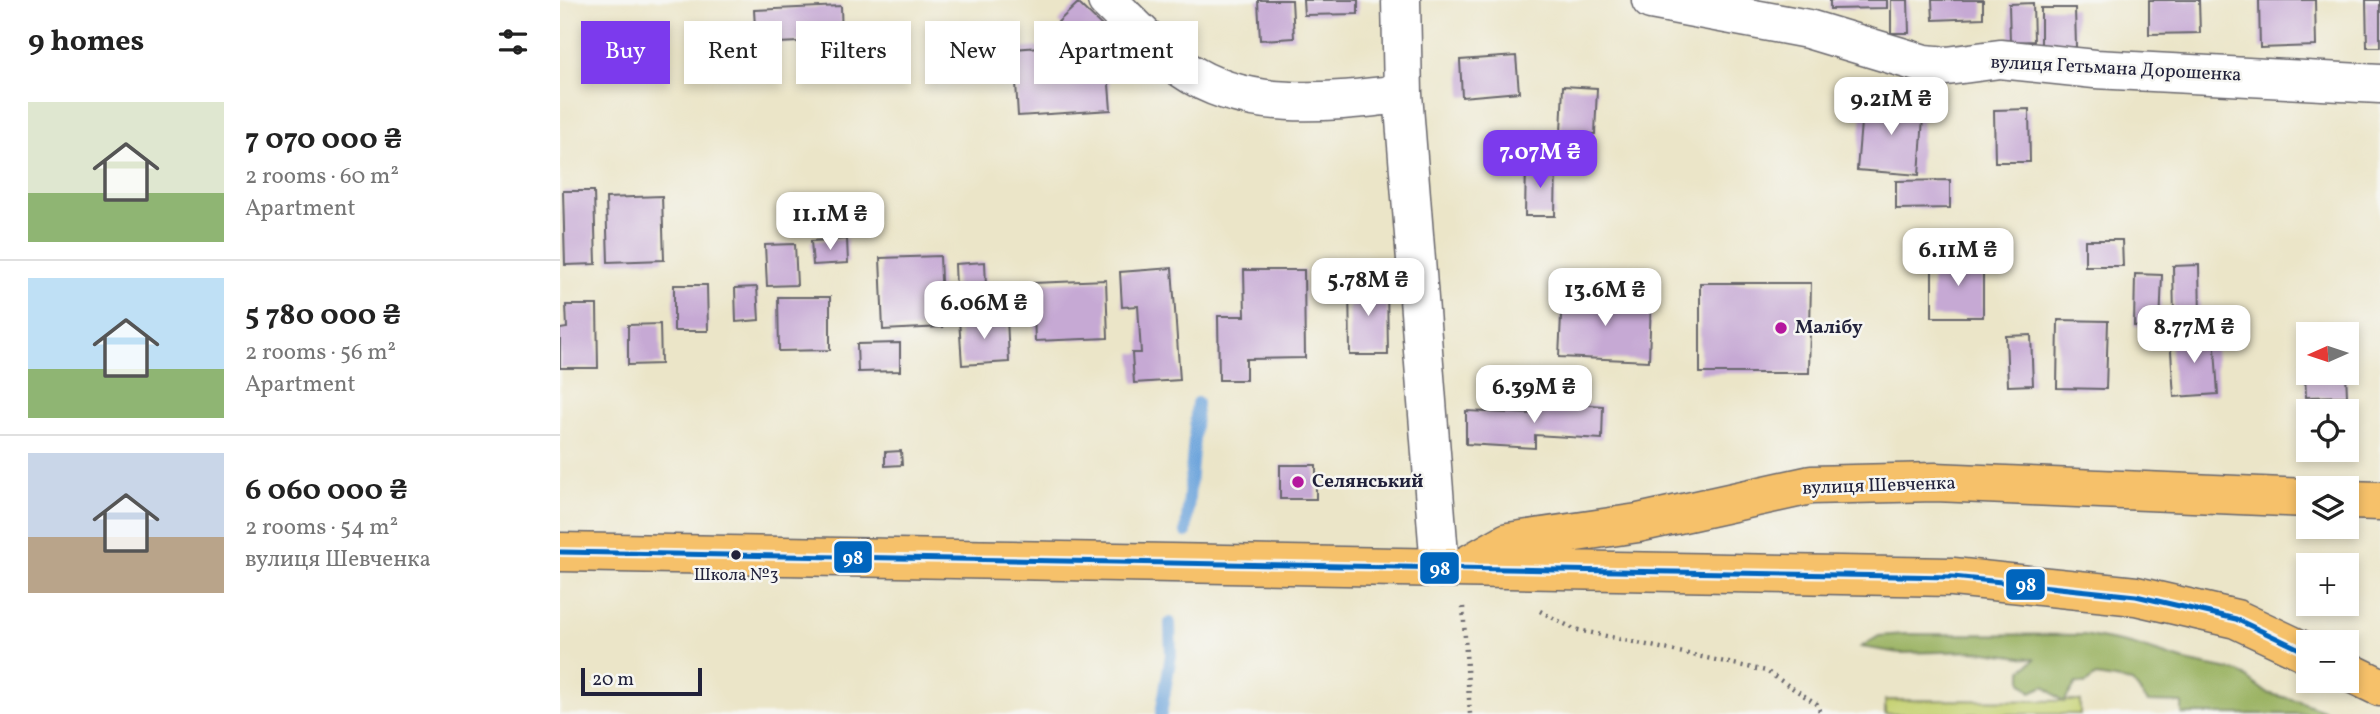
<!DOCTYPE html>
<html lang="en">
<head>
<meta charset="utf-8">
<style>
  :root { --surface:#fff; --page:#f2f2f2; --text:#222; --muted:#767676; --line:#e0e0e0; --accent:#7c3aed }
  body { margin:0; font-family:Vollkorn,serif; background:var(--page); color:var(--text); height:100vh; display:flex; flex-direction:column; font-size:26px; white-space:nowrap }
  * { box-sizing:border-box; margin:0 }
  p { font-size:23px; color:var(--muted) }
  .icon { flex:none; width:38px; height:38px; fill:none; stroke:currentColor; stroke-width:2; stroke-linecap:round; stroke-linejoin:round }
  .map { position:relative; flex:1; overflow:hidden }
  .side { display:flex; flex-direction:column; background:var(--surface); width:560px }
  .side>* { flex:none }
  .hud { position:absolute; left:21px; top:21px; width:665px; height:63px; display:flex; gap:14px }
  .needle { width:46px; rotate:267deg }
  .buttons { position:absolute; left:1736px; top:322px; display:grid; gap:14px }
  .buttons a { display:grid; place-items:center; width:63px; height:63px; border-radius:0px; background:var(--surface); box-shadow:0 4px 10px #0003; font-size:35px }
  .scale { position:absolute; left:21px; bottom:18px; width:121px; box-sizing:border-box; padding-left:7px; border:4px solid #22223b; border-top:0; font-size:19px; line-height:24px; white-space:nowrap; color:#22223b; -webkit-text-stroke:5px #f6f6f2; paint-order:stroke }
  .price { position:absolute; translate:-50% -60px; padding:0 16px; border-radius:14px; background:#fff; color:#222; font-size:23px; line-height:46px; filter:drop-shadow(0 2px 4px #0008) }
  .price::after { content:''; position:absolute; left:50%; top:42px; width:21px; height:16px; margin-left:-10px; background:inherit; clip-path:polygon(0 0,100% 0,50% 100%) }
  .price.on { background:var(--accent); color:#fff }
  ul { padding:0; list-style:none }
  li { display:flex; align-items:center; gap:21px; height:175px; padding:0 28px }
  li+li { border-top:2px solid var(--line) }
  li span { display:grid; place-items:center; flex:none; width:196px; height:140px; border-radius:0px; color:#555 }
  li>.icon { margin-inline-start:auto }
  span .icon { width:84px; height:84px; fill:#fffc; stroke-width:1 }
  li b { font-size:30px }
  h2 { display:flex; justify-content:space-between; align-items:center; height:84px; padding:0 28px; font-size:30px }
  .pill { padding:0 24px; border-radius:0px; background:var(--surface); box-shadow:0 4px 10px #0003; font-size:24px; line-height:63px }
  .pill.on { background:var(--accent); color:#fff }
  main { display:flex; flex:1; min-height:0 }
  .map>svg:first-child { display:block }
  .green { fill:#c6d273; stroke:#747a57; stroke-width:2 }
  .forest { fill:#9cb465; stroke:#5f6b50; stroke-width:2 }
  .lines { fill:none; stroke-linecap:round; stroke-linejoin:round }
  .stream { stroke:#6ea5dc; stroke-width:12 }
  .building { fill:#c6a9d4 }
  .minor-casing { stroke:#68666c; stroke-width:41 }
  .major-casing { stroke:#68666c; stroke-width:41 }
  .path { stroke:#68666c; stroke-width:4.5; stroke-dasharray:2 5; stroke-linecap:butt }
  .minor { stroke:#fff; stroke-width:38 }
  .major { stroke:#f6c16b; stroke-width:38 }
  .bus-1-casing { stroke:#f6f6f2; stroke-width:10 }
  .bus-1 { stroke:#0065bd; stroke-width:5 }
  .poi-dot { fill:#b5179e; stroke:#f6f6f2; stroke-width:2.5 }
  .bus-dot { fill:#22223b; stroke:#f6f6f2; stroke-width:2.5 }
  .labels { text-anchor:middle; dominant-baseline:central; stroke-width:5; stroke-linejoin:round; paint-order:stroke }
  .bus-label { font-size:17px; fill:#22223b; stroke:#f6f6f2 }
  .street-label { font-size:19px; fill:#22223b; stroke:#f6f6f2 }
  .poi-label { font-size:19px; font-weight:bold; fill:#22223b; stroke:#f6f6f2; text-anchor:start }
  .line-badge { stroke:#f6f6f2; stroke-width:2.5 }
  .badge-label { font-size:19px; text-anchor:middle; font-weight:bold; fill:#fff }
</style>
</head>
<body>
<main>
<section class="side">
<h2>9 homes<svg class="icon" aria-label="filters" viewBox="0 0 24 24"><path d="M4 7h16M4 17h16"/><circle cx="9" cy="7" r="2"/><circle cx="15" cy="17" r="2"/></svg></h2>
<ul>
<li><span style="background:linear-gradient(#dfe7d0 65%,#8fb573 0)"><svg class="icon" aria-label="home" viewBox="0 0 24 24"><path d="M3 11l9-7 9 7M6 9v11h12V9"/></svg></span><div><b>7 070 000 ₴</b><p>2 rooms · 60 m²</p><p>Apartment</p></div></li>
<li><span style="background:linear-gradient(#bfe0f5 65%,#8fb573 0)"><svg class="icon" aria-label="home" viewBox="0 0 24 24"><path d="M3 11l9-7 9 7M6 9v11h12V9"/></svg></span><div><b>5 780 000 ₴</b><p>2 rooms · 56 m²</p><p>Apartment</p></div></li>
<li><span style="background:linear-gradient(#c9d6e8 60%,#b9a48a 0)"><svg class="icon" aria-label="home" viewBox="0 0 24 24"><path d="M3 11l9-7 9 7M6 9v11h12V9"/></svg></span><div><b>6 060 000 ₴</b><p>2 rooms · 54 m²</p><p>вулиця Шевченка</p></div></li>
</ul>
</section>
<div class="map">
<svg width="1820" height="714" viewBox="0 0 1820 714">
  <rect width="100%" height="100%" fill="#f6f6f2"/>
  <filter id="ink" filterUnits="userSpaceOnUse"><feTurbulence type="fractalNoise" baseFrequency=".0143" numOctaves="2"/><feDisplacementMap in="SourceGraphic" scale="14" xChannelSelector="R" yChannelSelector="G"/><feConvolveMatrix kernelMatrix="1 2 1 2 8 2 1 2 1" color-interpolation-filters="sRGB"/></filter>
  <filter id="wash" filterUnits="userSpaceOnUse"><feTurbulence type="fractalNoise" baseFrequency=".00686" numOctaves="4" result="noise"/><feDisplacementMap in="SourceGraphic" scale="28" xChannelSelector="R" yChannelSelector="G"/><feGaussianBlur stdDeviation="1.57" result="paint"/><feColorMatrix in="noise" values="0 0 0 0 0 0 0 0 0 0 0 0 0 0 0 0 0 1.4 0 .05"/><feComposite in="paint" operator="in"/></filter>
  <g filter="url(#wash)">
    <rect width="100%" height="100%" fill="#ebe5c8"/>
    <path class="green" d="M 1325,700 L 1520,701 L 1520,714 L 1325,714 Z"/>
    <path class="forest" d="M 1345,634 L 1524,635 L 1571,644 L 1625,661 L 1679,672 L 1707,693 L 1739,701 L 1773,714 L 1622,714 L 1622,703 L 1588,702 L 1572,682 L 1536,676 L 1525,684 L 1516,683 L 1504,702 L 1484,686 L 1471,692 L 1462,682 L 1462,670 L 1475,659 L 1419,651 L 1340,653 L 1301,647 L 1319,636 Z"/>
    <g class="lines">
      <path class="stream" d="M 626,532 L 637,403
        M 601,714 L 611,655 L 610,623"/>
    </g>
    <g id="blocks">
      <path class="building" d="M 698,0 L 732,0 L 734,38 L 700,40 Z
        M 743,0 L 798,0 L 798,14 L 744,15 Z
        M 1270,0 L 1327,0 L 1327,8 L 1270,9 Z
        M 1331,0 L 1348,0 L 1349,33 L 1331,33 Z
        M 1372,0 L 1423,0 L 1423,18 L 1373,20 Z
        M 1589,0 L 1639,0 L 1640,33 L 1589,34 Z
        M 1699,0 L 1755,0 L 1756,46 L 1700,48 Z
        M 1806,0 L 1820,0 L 1820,47 L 1807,47 Z
        M 518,3 L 544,28 L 525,47 L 498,22 Z
        M 1473,3 L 1474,41 L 1450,42 L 1449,4 Z
        M 281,6 L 282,40 L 196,44 L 194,10 Z
        M 1481,8 L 1515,8 L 1516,47 L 1481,48 Z
        M 492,46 L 493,76 L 548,72 L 551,110 L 458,116 L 454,49 Z
        M 956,56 L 959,92 L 902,97 L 900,60 Z
        M 1003,86 L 1037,88 L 1035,134 L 1001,133 Z
        M 1303,99 L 1364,103 L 1359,175 L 1297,170 Z
        M 1469,109 L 1470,162 L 1435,162 L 1434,110 Z
        M 966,163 L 996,163 L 995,216 L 965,216 Z
        M 1390,180 L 1390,208 L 1336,209 L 1336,181 Z
        M 3,191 L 34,191 L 36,264 L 5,265 Z
        M 102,196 L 104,260 L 48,262 L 46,198 Z
        M 287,239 L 288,263 L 253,265 L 251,241 Z
        M 1525,240 L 1562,240 L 1563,266 L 1525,266 Z
        M 235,244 L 237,285 L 207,286 L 205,245 Z
        M 380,256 L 383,327 L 323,330 L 320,258 Z
        M 1423,258 L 1423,317 L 1372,317 L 1372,259 Z
        M 425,262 L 427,311 L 397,312 L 395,264 Z
        M 1639,265 L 1640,318 L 1614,318 L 1613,266 Z
        M 612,268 L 620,380 L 574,383 L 572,353 L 581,353 L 578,306 L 562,307 L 560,272 Z
        M 684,270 L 744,270 L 745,358 L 686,359 L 686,380 L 659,380 L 658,316 L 685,316 Z
        M 1575,274 L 1602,275 L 1600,326 L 1574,326 Z
        M 546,280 L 548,338 L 475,341 L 473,283 Z
        M 789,281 L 827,281 L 828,355 L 790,355 Z
        M 1140,283 L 1251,283 L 1249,373 L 1140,373 Z
        M 114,285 L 147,285 L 148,331 L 114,331 Z
        M 197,287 L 199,320 L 176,322 L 175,288 Z
        M 1002,295 L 1091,299 L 1089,361 L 999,357 Z
        M 218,297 L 270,297 L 270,350 L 219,351 Z
        M 6,305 L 37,305 L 38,368 L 0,368 L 0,329 L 7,328 Z
        M 447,317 L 449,362 L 402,365 L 399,319 Z
        M 1498,320 L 1548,321 L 1546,389 L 1497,388 Z
        M 100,324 L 101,364 L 68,365 L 68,325 Z
        M 1784,329 L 1784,334 L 1748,334 L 1748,373 L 1786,373 L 1787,396 L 1746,397 L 1743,331 Z
        M 1654,333 L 1658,394 L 1614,397 L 1610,336 Z
        M 1471,335 L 1473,385 L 1448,386 L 1446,336 Z
        M 340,343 L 340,371 L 298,372 L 297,344 Z
        M 976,401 L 1043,406 L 1042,439 L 975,435 L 975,448 L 906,444 L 906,411 L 976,414 Z
        M 341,451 L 342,465 L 325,466 L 325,452 Z
        M 720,465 L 756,465 L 756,499 L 720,499 Z"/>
    </g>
  </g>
  <g filter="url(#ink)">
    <use href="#blocks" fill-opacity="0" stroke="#68666c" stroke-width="2"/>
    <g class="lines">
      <g class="minor-casing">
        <path id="minor" d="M 547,0 C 571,23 595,50 623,69 C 686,113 771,102 843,94
          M 841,0 L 843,94 L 880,568
          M 1091,0 L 1248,29 L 1364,64 L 1387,66 L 1440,59 L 1535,69 L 1820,84"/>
      </g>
      <g class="major-casing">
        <path id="major" d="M 1787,500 L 1820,501
          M 0,552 L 1393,577 L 1576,596 L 1676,619 L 1748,653
          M 902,568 L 948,542 L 1078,523 L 1251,485 L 1375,482 L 1748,498
          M 1787,671 L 1820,687"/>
      </g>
      <path class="path" d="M 903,607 L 910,714
        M 980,611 L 1014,629 L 1206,671 L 1257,704 L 1261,714"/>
      <use href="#minor" class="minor"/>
      <use href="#major" class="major"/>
      <g class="bus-1-casing">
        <path id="bus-1" d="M 0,552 L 1393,577 L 1576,596 L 1676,619 L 1748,653"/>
      </g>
      <use href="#bus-1" class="bus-1"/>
    </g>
  </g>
  <g class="poi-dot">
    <circle cx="1221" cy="328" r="7"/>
    <circle cx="738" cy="482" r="7"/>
  </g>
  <circle class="bus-dot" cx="176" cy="555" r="6"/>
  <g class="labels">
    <g class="bus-label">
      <text x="176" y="575">Школа №3</text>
    </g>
    <g class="street-label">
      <text transform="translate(1556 69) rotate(3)">вулиця Гетьмана Дорошенка</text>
      <text transform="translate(1319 486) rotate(-2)">вулиця Шевченка</text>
    </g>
    <g class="poi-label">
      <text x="1235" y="328">Малібу</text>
      <text x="752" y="482">Селянський</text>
    </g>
  </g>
  <g class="line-badge">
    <rect x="273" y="540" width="40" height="34" rx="7" fill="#0065bd"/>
    <rect x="859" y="551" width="41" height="34" rx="7" fill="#0065bd"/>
    <rect x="1445" y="568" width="41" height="33" rx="7" fill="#0065bd"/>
  </g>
  <g class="badge-label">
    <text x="293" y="564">98</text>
    <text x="880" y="575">98</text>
    <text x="1466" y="591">98</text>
  </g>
</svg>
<div class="buttons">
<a><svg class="needle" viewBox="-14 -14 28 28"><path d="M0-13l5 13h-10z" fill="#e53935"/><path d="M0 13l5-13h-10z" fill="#767676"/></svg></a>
<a><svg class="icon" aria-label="locate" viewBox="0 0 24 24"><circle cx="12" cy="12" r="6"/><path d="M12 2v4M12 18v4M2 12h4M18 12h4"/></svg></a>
<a><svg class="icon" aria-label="layers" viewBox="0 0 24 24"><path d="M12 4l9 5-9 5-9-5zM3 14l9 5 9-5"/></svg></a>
<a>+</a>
<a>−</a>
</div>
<div class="scale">20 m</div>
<b class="price" style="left:1331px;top:137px">9.21M ₴</b>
<b class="price on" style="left:980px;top:190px">7.07M ₴</b>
<b class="price" style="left:270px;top:252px">11.1M ₴</b>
<b class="price" style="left:1398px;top:288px">6.11M ₴</b>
<b class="price" style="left:808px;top:318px">5.78M ₴</b>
<b class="price" style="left:1045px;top:328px">13.6M ₴</b>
<b class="price" style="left:424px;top:341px">6.06M ₴</b>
<b class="price" style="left:1634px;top:365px">8.77M ₴</b>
<b class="price" style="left:974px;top:425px">6.39M ₴</b>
<div class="hud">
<a class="pill on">Buy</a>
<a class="pill">Rent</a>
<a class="pill">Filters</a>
<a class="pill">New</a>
<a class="pill">Apartment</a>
</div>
</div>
</main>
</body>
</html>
